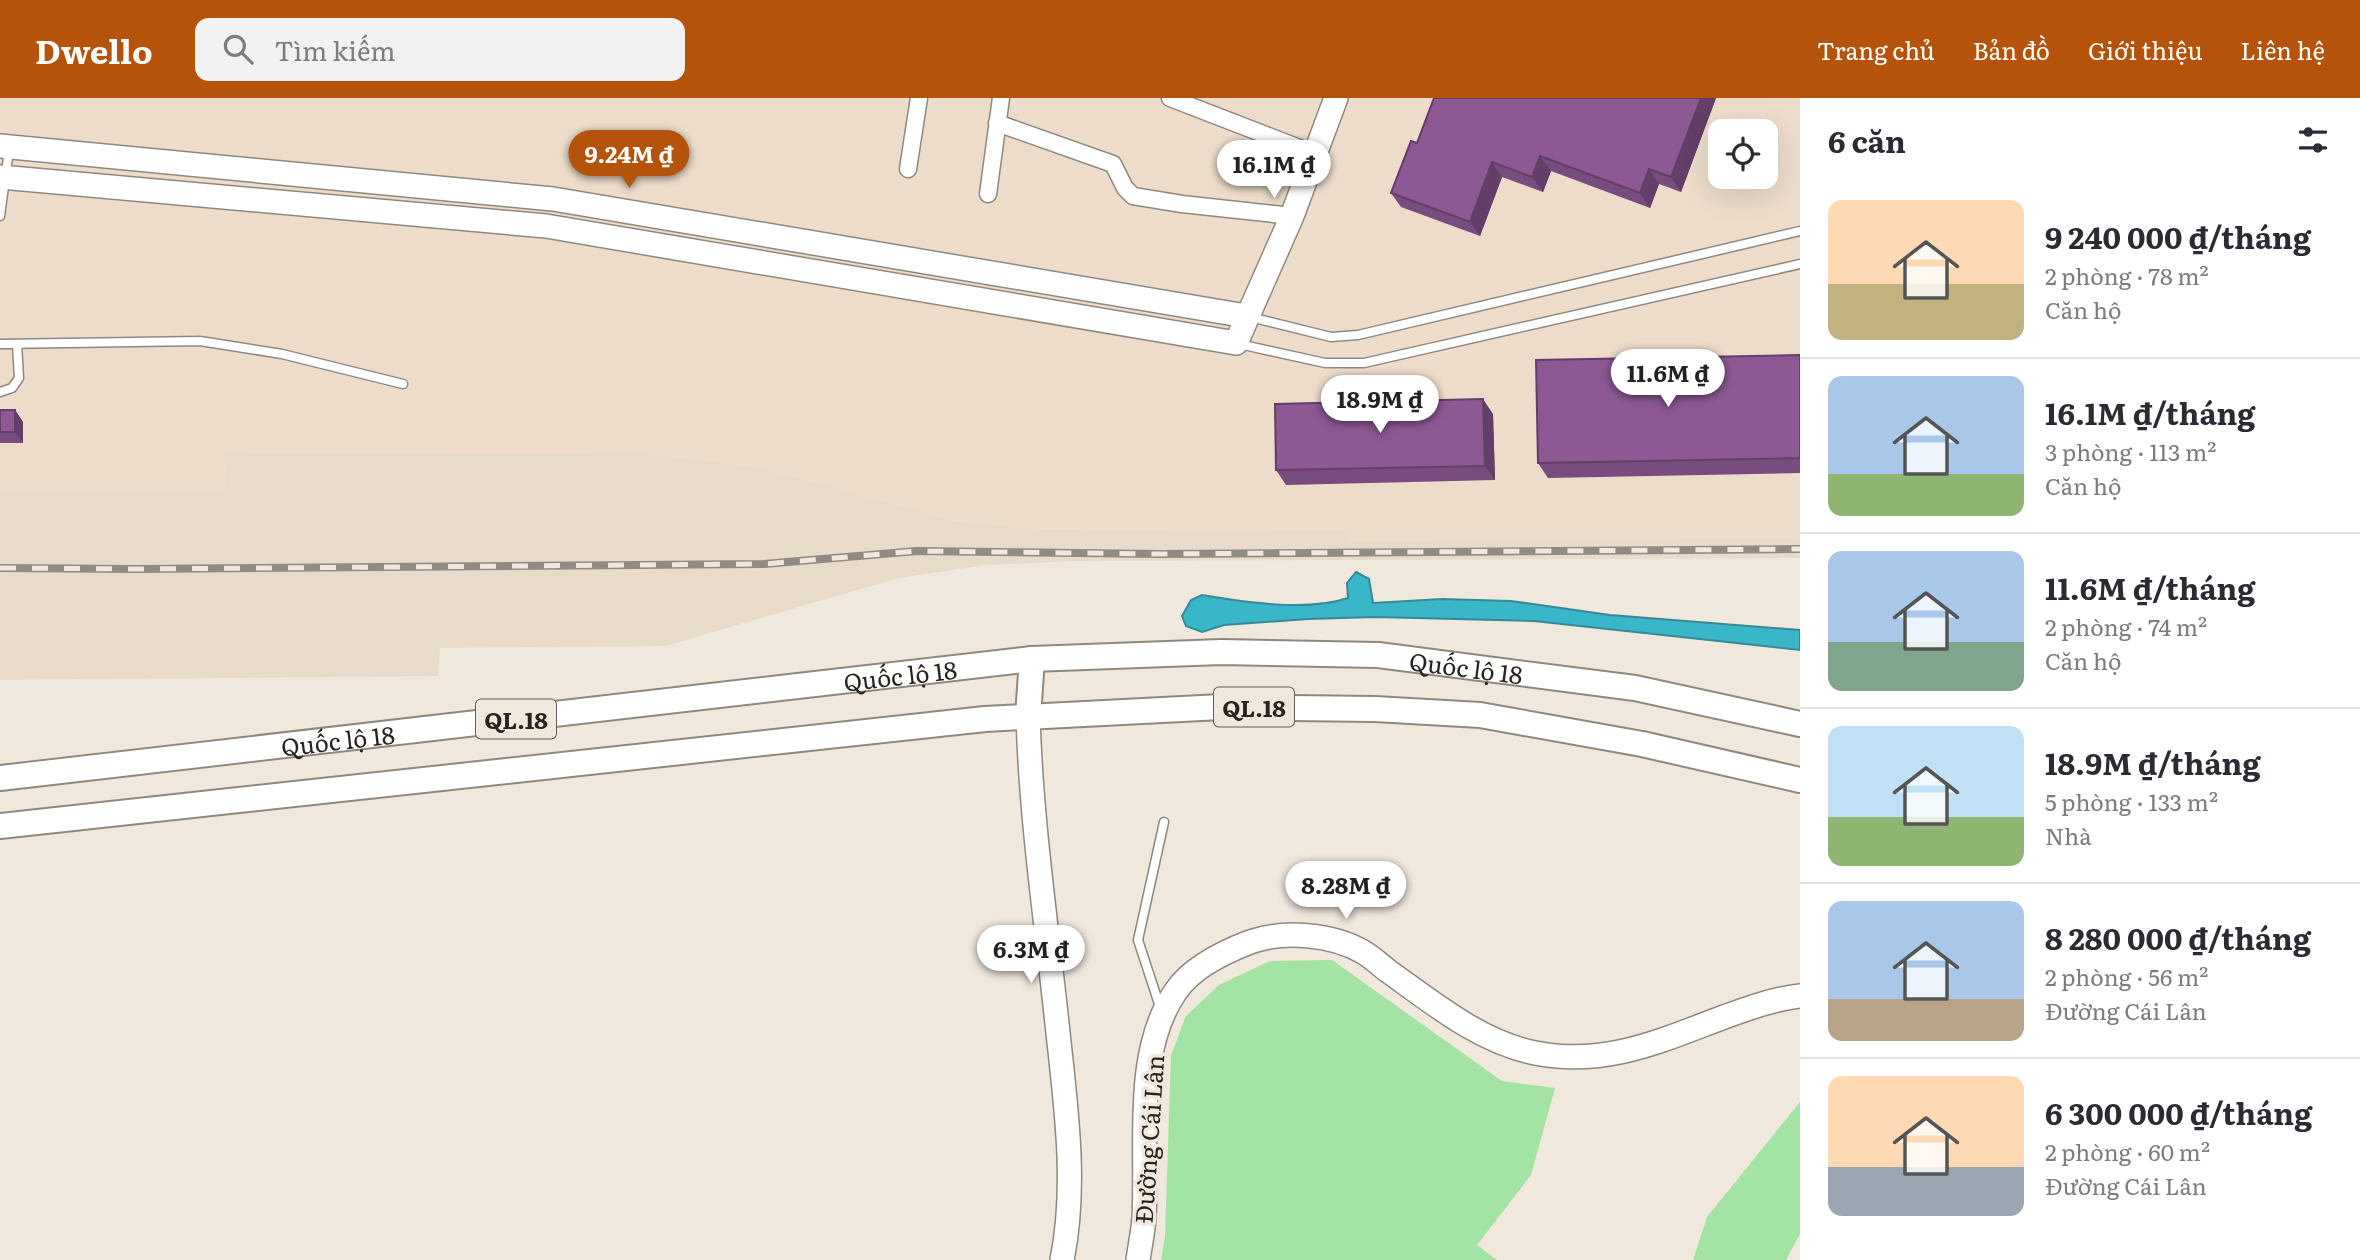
<!DOCTYPE html>
<html lang="vi">
<head>
<meta charset="utf-8">
<style>
  :root { --surface:#fff; --page:#f2f2f3; --text:#2b2b33; --muted:#7c7c81; --line:#e1e1e2; --accent:#b45309 }
  body { margin:0; font-family:Literata,serif; background:var(--page); color:var(--text); height:100vh; display:flex; flex-direction:column; font-size:26px; white-space:nowrap }
  * { box-sizing:border-box; margin:0 }
  p { font-size:23px; color:var(--muted) }
  .icon { flex:none; width:38px; height:38px; fill:none; stroke:currentColor; stroke-width:2; stroke-linecap:round; stroke-linejoin:round }
  .map { position:relative; flex:1; overflow:hidden }
  .drawer { display:flex; flex-direction:column; background:var(--surface); width:560px }
  .drawer>* { flex:none }
  .controls { position:absolute; left:1708px; top:21px; display:grid; gap:14px }
  .controls a { display:grid; place-items:center; width:70px; height:70px; border-radius:14px; background:var(--surface); box-shadow:0 7px 28px #0002; font-size:35px }
  .price { position:absolute; translate:-50% -60px; padding:0 16px; border-radius:24px; background:#fff; color:#222; font-size:23px; line-height:46px; filter:drop-shadow(0 2px 4px #0008) }
  .price::after { content:''; position:absolute; left:50%; top:42px; width:21px; height:16px; margin-left:-10px; background:inherit; clip-path:polygon(0 0,100% 0,50% 100%) }
  .price.current { background:var(--accent); color:#fff }
  ul { padding:0; list-style:none }
  li { display:flex; align-items:center; gap:21px; height:175px; padding:0 28px }
  li+li { border-top:2px solid var(--line) }
  li span { display:grid; place-items:center; flex:none; width:196px; height:140px; border-radius:14px; color:#555 }
  li>.icon { margin-inline-start:auto }
  span .icon { width:84px; height:84px; fill:#fffc; stroke-width:1 }
  li b { font-size:30px }
  h2 { display:flex; justify-content:space-between; align-items:center; height:84px; padding:0 28px; font-size:30px }
  header { display:flex; align-items:center; gap:42px; box-sizing:border-box; height:98px; padding:0 35px; background:var(--accent); color:#fff }
  header strong { font-size:33px }
  nav { display:flex; gap:38px; margin-inline-start:auto; font-size:24px }
  .search { width:490px; height:63px; background:var(--page); display:flex; align-items:center; gap:18px; box-sizing:border-box; padding:0 24px; border-radius:14px; color:var(--muted); font-size:26px }
  main { display:flex; flex:1; min-height:0 }
  .map>svg:first-child { display:block }
  .industrial { fill:#eddcca; fill-rule:evenodd }
  .built { fill:#e9dbca }
  .green { fill:#a3e3a4 }
  .water { fill:#3ab6c9; stroke:#348a96; stroke-width:2 }
  .lines { fill:none; stroke-linecap:round; stroke-linejoin:round }
  .service-casing { stroke:#90887e; stroke-width:11 }
  .minor-casing { stroke:#90887e; stroke-width:19 }
  .secondary-casing { stroke:#90887e; stroke-width:26 }
  .primary-casing { stroke:#90887e; stroke-width:28 }
  .service { stroke:#fff; stroke-width:8 }
  .minor { stroke:#fff; stroke-width:16 }
  .secondary { stroke:#fff; stroke-width:23 }
  .primary { stroke:#fff; stroke-width:24 }
  .rail-casing { stroke:#918b84; stroke-width:8 }
  .rail { stroke:#f0e7dd; stroke-width:5; stroke-dasharray:16; stroke-linecap:butt }
  .wall { fill:#794c7f }
  .shaded-wall { fill:#633e68 }
  .building { fill:#8d5894; stroke:#633e68; stroke-width:2 }
  .labels { text-anchor:middle; dominant-baseline:central; stroke-width:7; stroke-linejoin:round; paint-order:stroke }
  .shield { fill:#f0e7dd; stroke:#635e59; stroke-width:2 }
  .shield-label { font-size:23px; font-weight:bold; fill:#272420 }
  .street-label { font-size:24px; fill:#272420; stroke:#f0e7dd }
</style>
</head>
<body>
<header>
<strong>Dwello</strong>
<div class="search"><svg class="icon" aria-label="search" viewBox="0 0 24 24"><circle cx="10" cy="10" r="6"/><path d="M15 15l6 6"/></svg>Tìm kiếm</div>
<nav><a>Trang chủ</a><a>Bản đồ</a><a>Giới thiệu</a><a>Liên hệ</a></nav>
</header>
<main>
<div class="map">
<svg width="1800" height="1162" viewBox="0 0 1800 1162">
  <rect width="100%" height="100%" fill="#f0e7dd"/>
  <path class="industrial" d="M 0,0 L 1800,0 L 1800,439 L 1347,443 L 1347,431 L 1222,433 L 1021,430 L 950,422 L 893,408 L 224,355 L 225,394 L 0,393 ZM 1720,33 L 1766,33 L 1766,79 L 1720,79 Z"/>
  <path class="built" d="M 224,355 L 655,357 L 760,370 L 950,422 L 1021,430 L 1222,433 L 1347,431 L 1348,443 L 1800,439 L 1800,460 L 1074,463 L 986,467 L 898,480 L 665,548 L 440,550 L 438,578 L 0,582 L 0,393 L 225,394 Z"/>
  <path class="green" d="M 1332,862 L 1502,983 L 1555,990 L 1531,1077 L 1477,1147 L 1497,1162 L 1161,1162 L 1165,1139 L 1171,957 L 1186,918 L 1219,887 L 1270,863 Z
    M 1800,1004 L 1800,1136 L 1786,1162 L 1693,1162 L 1707,1119 Z"/>
  <path class="water" d="M 1356,474 L 1369,481 L 1373,505 L 1442,501 L 1511,503 L 1610,517 L 1800,532 L 1800,552 L 1534,523 L 1375,519 L 1308,521 L 1224,527 L 1202,534 L 1186,528 L 1182,518 L 1191,502 L 1202,497 C 1244,504 1307,514 1348,500 L 1347,485 Z"/>
  <g class="lines">
    <g class="service-casing">
      <path id="service" d="M 0,118 L 9,52
        M 1250,219 L 1331,239 L 1358,237 L 1800,133
        M 0,246 L 200,243 L 282,256 L 403,286
        M 1239,246 L 1325,265 L 1364,265 L 1800,166
        M 0,294 L 12,290 L 19,280 L 17,246
        M 1161,912 L 1138,842 L 1164,724"/>
    </g>
    <g class="minor-casing">
      <path id="minor" d="M 1170,0 L 1315,56
        M 997,25 L 1113,66 L 1125,90 L 1133,98 L 1182,106 L 1292,118
        M 908,71 L 919,0
        M 988,96 L 1001,0"/>
    </g>
    <g class="secondary-casing">
      <path id="secondary" d="M 0,48 L 553,101 L 1246,218
        M 0,79 L 546,128 L 1236,245 L 1292,118 L 1336,0
        M 1028,618 C 1031,724 1047,829 1058,935 C 1066,1009 1077,1088 1062,1162
        M 1138,1162 C 1140,1148 1143,1134 1144,1120 C 1148,1049 1133,954 1176,893 C 1192,869 1224,854 1250,844 C 1284,832 1332,836 1363,854 C 1372,859 1380,867 1388,873 C 1433,905 1480,944 1535,955 C 1605,969 1660,943 1724,919 C 1749,910 1773,901 1800,898"/>
    </g>
    <g class="primary-casing">
      <g id="primary">
        <path d="M 1028,618 L 1032,561"/>
        <path id="s1" d="M 0,680 L 1032,561 L 1221,554 L 1378,557 L 1635,590 L 1800,626"/>
        <path d="M 0,728 L 985,621 L 1221,609 L 1375,611 L 1480,617 L 1642,646 L 1800,682"/>
      </g>
    </g>
    <use href="#service" class="service"/>
    <use href="#minor" class="minor"/>
    <use href="#secondary" class="secondary"/>
    <use href="#primary" class="primary"/>
    <g class="rail-casing">
      <path id="rail" d="M 0,470 L 136,471 L 764,466 L 917,453 L 1161,456 L 1800,451"/>
    </g>
    <use href="#rail" class="rail"/>
  </g>
  <path class="wall" d="M 1716,0 L 1681,94 L 1659,86 L 1650,110 L 1551,73 L 1543,94 L 1502,79 L 1480,138 L 1401,109 L 1391,95 L 1417,45 Z
    M 1800,257 L 1800,375 L 1548,380 L 1538,365 Z
    M 0,312 L 15,312 L 23,324 L 23,345 L 0,345 Z
    M 1493,316 L 1495,382 L 1286,387 L 1276,372 Z"/>
  <path class="shaded-wall" d="M 1701,0 L 1716,0 L 1681,94 L 1671,79 Z
    M 1540,58 L 1551,73 L 1543,94 L 1532,79 Z
    M 1492,64 L 1502,79 L 1480,138 L 1470,124 Z
    M 1649,71 L 1659,86 L 1650,110 L 1640,95 Z
    M 1483,301 L 1493,316 L 1495,382 L 1485,368 Z
    M 15,312 L 23,324 L 23,345 L 15,334 Z"/>
  <path class="building" d="M 1434,0 L 1701,0 L 1671,79 L 1649,71 L 1640,95 L 1540,58 L 1532,79 L 1492,64 L 1470,124 L 1391,95 L 1411,43 L 1417,45 Z
    M 1800,257 L 1800,360 L 1538,365 L 1536,262 Z
    M 1483,301 L 1485,368 L 1276,372 L 1275,306 Z
    M 0,312 L 15,312 L 15,334 L 0,334 Z"/>
  <g class="labels">
    <g class="shield">
      <rect x="1214" y="589.5" width="80" height="39" rx="5"/>
      <rect x="476" y="601.5" width="80" height="39" rx="5"/>
    </g>
    <g class="shield-label">
      <text x="1254" y="609">QL.18</text>
      <text x="516" y="621">QL.18</text>
    </g>
    <g class="street-label">
      <text stroke="none"><textPath href="#s1" startOffset="1474">Quốc lộ 18</textPath></text>
      <text stroke="none"><textPath href="#s1" startOffset="906">Quốc lộ 18</textPath></text>
      <text stroke="none"><textPath href="#s1" startOffset="340">Quốc lộ 18</textPath></text>
      <text transform="translate(1148 1041) rotate(-86)">Đường Cái Lân</text>
    </g>
  </g>
</svg>
<div class="controls">
<a><svg class="icon" aria-label="locate" viewBox="0 0 24 24"><circle cx="12" cy="12" r="6"/><path d="M12 2v4M12 18v4M2 12h4M18 12h4"/></svg></a>
</div>
<b class="price current" style="left:629px;top:92px">9.24M ₫</b>
<b class="price" style="left:1274px;top:102px">16.1M ₫</b>
<b class="price" style="left:1668px;top:311px">11.6M ₫</b>
<b class="price" style="left:1380px;top:337px">18.9M ₫</b>
<b class="price" style="left:1346px;top:823px">8.28M ₫</b>
<b class="price" style="left:1031px;top:887px">6.3M ₫</b>
</div>
<section class="drawer">
<h2>6 căn<svg class="icon" aria-label="filters" viewBox="0 0 24 24"><path d="M4 7h16M4 17h16"/><circle cx="9" cy="7" r="2"/><circle cx="15" cy="17" r="2"/></svg></h2>
<ul>
<li><span style="background:linear-gradient(#ffd9b3 60%,#c2b280 0)"><svg class="icon" aria-label="home" viewBox="0 0 24 24"><path d="M3 11l9-7 9 7M6 9v11h12V9"/></svg></span><div><b>9 240 000 ₫/tháng</b><p>2 phòng · 78 m²</p><p>Căn hộ</p></div></li>
<li><span style="background:linear-gradient(#a9c7e8 70%,#8fb573 0)"><svg class="icon" aria-label="home" viewBox="0 0 24 24"><path d="M3 11l9-7 9 7M6 9v11h12V9"/></svg></span><div><b>16.1M ₫/tháng</b><p>3 phòng · 113 m²</p><p>Căn hộ</p></div></li>
<li><span style="background:linear-gradient(#a9c7e8 65%,#7fa58c 0)"><svg class="icon" aria-label="home" viewBox="0 0 24 24"><path d="M3 11l9-7 9 7M6 9v11h12V9"/></svg></span><div><b>11.6M ₫/tháng</b><p>2 phòng · 74 m²</p><p>Căn hộ</p></div></li>
<li><span style="background:linear-gradient(#bfe0f5 65%,#8fb573 0)"><svg class="icon" aria-label="home" viewBox="0 0 24 24"><path d="M3 11l9-7 9 7M6 9v11h12V9"/></svg></span><div><b>18.9M ₫/tháng</b><p>5 phòng · 133 m²</p><p>Nhà</p></div></li>
<li><span style="background:linear-gradient(#a9c7e8 70%,#b9a48a 0)"><svg class="icon" aria-label="home" viewBox="0 0 24 24"><path d="M3 11l9-7 9 7M6 9v11h12V9"/></svg></span><div><b>8 280 000 ₫/tháng</b><p>2 phòng · 56 m²</p><p>Đường Cái Lân</p></div></li>
<li><span style="background:linear-gradient(#ffd9b3 65%,#9aa5b1 0)"><svg class="icon" aria-label="home" viewBox="0 0 24 24"><path d="M3 11l9-7 9 7M6 9v11h12V9"/></svg></span><div><b>6 300 000 ₫/tháng</b><p>2 phòng · 60 m²</p><p>Đường Cái Lân</p></div></li>
</ul>
</section>
</main>
</body>
</html>
